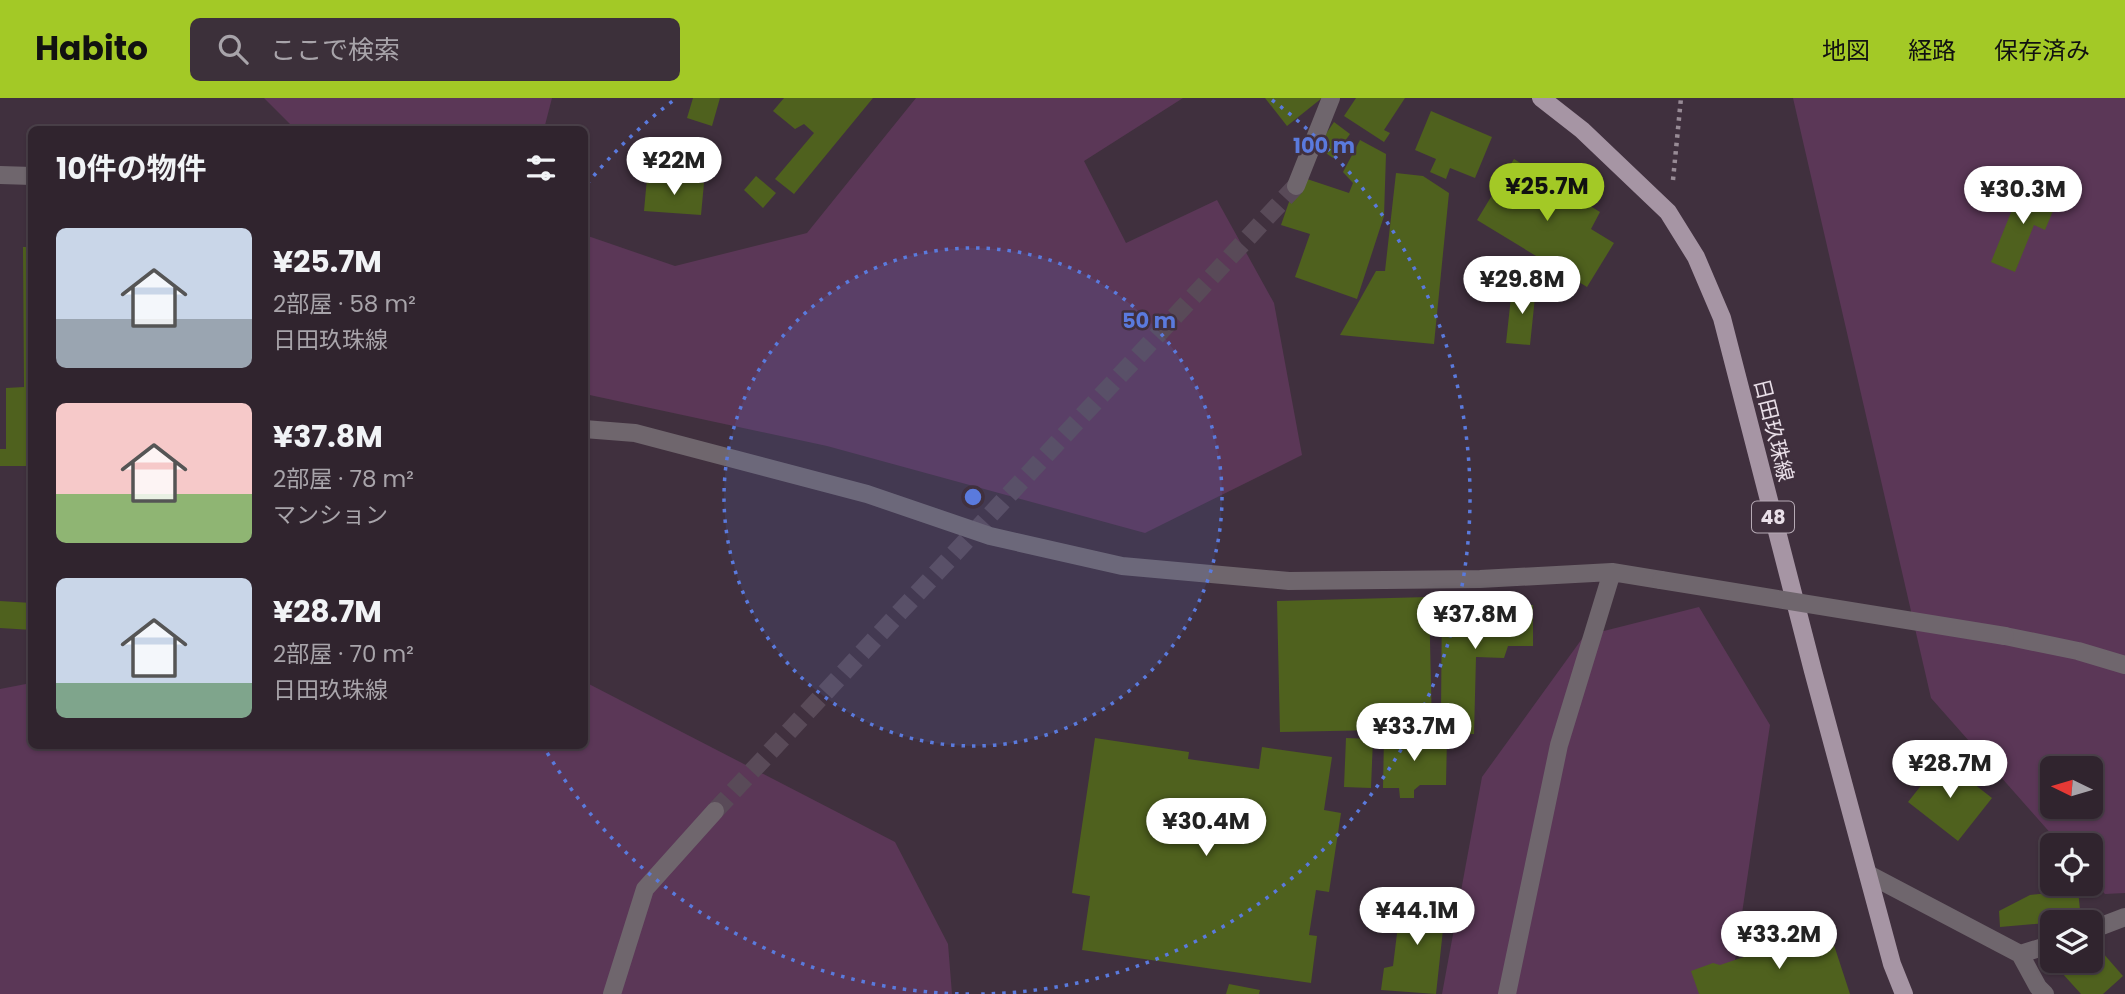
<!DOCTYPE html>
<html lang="ja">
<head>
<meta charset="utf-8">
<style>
  :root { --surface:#30242e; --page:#3c303a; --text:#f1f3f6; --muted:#a8a4aa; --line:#4b414a; --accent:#a3c926 }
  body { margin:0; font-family:Poppins,"Noto Sans JP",sans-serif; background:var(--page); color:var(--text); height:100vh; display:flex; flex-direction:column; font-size:26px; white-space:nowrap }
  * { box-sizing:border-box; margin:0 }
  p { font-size:23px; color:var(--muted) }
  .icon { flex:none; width:38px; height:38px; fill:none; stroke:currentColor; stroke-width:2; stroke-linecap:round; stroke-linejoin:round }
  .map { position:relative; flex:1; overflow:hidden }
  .sheet { position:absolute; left:28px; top:28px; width:560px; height:623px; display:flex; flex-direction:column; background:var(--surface); border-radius:10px; box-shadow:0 2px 5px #0004,0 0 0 2px var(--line) }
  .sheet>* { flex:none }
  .needle { width:46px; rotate:275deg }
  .controls { position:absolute; left:2040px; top:658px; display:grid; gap:14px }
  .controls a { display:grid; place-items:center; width:63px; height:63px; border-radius:10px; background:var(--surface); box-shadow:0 2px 5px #0004,0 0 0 2px var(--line); font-size:35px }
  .price { position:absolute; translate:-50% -60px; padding:0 16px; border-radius:24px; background:#fff; color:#222; font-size:23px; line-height:46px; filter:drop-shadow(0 2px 4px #0008) }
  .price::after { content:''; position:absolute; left:50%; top:42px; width:21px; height:16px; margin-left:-10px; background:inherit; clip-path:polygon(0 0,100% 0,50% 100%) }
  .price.on { background:var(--accent); color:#111 }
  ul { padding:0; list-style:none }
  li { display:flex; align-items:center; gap:21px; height:175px; padding:0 28px }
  li span { display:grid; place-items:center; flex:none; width:196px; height:140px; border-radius:10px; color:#555 }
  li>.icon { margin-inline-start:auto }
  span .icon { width:84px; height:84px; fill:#fffc; stroke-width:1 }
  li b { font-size:30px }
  h2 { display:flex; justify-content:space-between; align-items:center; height:84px; padding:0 28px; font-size:30px }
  header { display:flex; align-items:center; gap:42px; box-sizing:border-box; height:98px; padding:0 35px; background:var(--accent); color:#111 }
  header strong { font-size:33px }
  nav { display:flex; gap:38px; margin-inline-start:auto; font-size:24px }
  .search { width:490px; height:63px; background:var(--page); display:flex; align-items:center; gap:18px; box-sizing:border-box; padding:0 24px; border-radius:10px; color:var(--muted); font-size:26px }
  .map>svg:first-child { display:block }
  .green { fill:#5b3757; fill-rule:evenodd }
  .building { fill:#4f611e }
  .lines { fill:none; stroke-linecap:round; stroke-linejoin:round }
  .minor-tunnel { stroke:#594a58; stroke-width:18; stroke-dasharray:18 9; stroke-linecap:butt }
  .path { stroke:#988b96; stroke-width:4.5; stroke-dasharray:3.5 5; stroke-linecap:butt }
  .minor { stroke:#6f666d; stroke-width:18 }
  .major { stroke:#a695a4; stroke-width:18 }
  .minor-bridge { stroke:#6f666d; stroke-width:18 }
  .ring { fill:none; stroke:#5a7add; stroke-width:3.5; stroke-dasharray:3.5 7 }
  .labels { text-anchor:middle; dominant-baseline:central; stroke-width:5; stroke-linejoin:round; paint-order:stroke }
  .shield { fill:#40303e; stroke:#b6aab5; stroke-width:2 }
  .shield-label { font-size:19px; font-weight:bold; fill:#e9dfe8 }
  .street-label { font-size:21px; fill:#e9dfe8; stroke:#40303e }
  .centre { fill:#5a7add; stroke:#40303e; stroke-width:3.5 }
  .ring-label { font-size:21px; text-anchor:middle; font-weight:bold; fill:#5a7add; stroke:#40303e; stroke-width:5; stroke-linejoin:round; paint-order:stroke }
</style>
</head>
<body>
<header>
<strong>Habito</strong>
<div class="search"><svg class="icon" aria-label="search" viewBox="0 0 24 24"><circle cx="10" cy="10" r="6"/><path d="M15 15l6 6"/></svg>ここで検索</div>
<nav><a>地図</a><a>経路</a><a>保存済み</a></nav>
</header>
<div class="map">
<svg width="2125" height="896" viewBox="0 0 2125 896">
  <rect width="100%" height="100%" fill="#40303e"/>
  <path class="green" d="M 264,0 L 552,0 L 544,31 L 296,32 Z
    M 916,0 L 1183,0 L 1084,63 L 1126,145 L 1217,102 L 1274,205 L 1302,357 L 1145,435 L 827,348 L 585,296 L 585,137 L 675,168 L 807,135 Z
    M 1793,0 L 2125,0 L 2125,795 L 2105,796 L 2091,781 L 2091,747 L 2061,747 L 1931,600 ZM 2053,670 L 2091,670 L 2091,709 L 2053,709 Z
    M 1699,509 L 1770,627 L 1730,896 L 1442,896 L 1482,679 L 1584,538 Z
    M 585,584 L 895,744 L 948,846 L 952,896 L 0,896 L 0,591 L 31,585 L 32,648 L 584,648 Z"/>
  <path class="building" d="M 693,0 L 720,0 L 712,28 L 687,20 Z
    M 784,0 L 873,0 L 794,96 L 775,81 L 814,35 L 804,26 L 795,31 L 773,13 Z
    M 1265,0 L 1322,0 L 1287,28 Z
    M 1356,0 L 1405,0 L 1384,32 L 1390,35 L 1384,44 L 1344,18 Z
    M 1431,13 L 1492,39 L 1475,80 L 1450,70 L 1446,81 L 1430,74 L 1436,61 L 1415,52 Z
    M 1334,24 L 1350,36 L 1333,60 L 1317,49 Z
    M 1360,42 L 1386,56 L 1384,118 L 1357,201 L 1295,179 L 1310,136 L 1281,127 L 1298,78 L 1349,95 L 1353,85 L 1343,74 Z
    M 1514,61 L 1600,114 L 1591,131 L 1614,145 L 1587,189 L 1477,122 Z
    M 1396,75 L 1423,78 L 1449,95 L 1434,246 L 1340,237 L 1376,173 L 1385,173 Z
    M 756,78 L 776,95 L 763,110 L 744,92 Z
    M 647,80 L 704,85 L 701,117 L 644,113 Z
    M 2022,87 L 2058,101 L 2045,132 L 2034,127 L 2015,174 L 1991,164 Z
    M 23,149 L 32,149 L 32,368 L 0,368 L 0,351 L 6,351 L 6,290 L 24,289 Z
    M 1512,190 L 1543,193 L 1542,200 L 1535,199 L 1530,247 L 1506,245 Z
    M 1442,493 L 1458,493 L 1458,506 L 1533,507 L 1533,548 L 1508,548 L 1504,560 L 1476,559 L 1474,636 L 1448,636 L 1448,620 L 1441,617 Z
    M 1429,499 L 1432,631 L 1280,634 L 1277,503 Z
    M 0,503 L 32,505 L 32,532 L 0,530 Z
    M 1384,638 L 1447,639 L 1446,687 L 1420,687 L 1414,692 L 1414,700 L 1400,700 L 1399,690 L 1383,690 Z
    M 1095,640 L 1189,654 L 1188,661 L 1259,671 L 1262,649 L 1332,659 L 1324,712 L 1341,715 L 1329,794 L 1316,792 L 1309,837 L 1317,838 L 1311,885 L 1082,852 L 1090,798 L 1072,795 Z
    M 1346,640 L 1373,641 L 1371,690 L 1344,689 Z
    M 1942,661 L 1992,700 L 1958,743 L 1908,704 Z
    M 2078,792 L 2081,822 L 2000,829 L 1999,813 L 2030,797 Z
    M 1396,798 L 1446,804 L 1436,896 L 1381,892 L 1384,870 L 1393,868 L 1400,811 L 1395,810 Z
    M 1816,835 L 1832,841 L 1850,896 L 1699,896 L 1691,873 L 1713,865 L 1720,867 Z
    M 2095,846 L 2123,878 L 2103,896 L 2081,896 L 2062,875 L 2076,863 L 2091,863 L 2091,849 Z
    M 1229,886 L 1260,892 L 1259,896 L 1226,896 Z"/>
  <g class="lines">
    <path class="minor-tunnel" d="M 715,713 L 1296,88"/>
    <path class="path" d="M 1673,82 L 1681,0"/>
    <path class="minor" d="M 0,77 L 32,78
      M 1296,88 L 1331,0
      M 584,331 L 635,335 L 867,396 L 990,438 L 1122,468 L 1289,483 L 1480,481 L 1612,474 L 1661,482
      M 2005,538 L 2078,553 L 2125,567
      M 1868,776 L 2020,856 L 2053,846
      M 2091,832 L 2125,819
      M 2020,856 L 2038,889 L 2045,896
      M 612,896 L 645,791 L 715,713
      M 1507,896 L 1559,647 L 1612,474"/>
    <path class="major" d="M 1541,0 L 1582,32 L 1668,114 L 1696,159 L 1722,220 L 1813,573 L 1892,866 L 1904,896"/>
    <path class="minor-bridge" d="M 1661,482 L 2005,538"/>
  </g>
  <circle cx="973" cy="399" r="249" fill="#5a7add" fill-opacity=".12"/>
  <g class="ring">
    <circle cx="973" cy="399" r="249"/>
    <path d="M969 896A497 497 0 0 1 545 651M587 86A497 497 0 0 1 674 2M1272 2A497 497 0 0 1 977 896"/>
  </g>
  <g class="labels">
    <rect class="shield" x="1752" y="403.5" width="42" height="31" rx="5"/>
    <g class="shield-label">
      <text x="1773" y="419">48</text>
    </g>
    <g class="street-label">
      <text transform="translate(1774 332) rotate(76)">日田玖珠線</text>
    </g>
  </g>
  <circle cx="973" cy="399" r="10" class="centre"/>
  <g class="ring-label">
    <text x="1324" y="55">100 m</text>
    <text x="1149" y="230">50 m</text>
  </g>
</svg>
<div class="controls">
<a><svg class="needle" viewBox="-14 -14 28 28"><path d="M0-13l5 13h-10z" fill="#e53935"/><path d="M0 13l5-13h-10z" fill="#a8a4aa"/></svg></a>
<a><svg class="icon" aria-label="locate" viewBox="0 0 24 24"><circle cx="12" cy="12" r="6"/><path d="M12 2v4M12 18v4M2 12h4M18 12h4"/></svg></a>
<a><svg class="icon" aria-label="layers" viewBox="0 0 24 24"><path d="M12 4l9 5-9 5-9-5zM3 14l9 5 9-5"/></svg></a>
</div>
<b class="price" style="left:674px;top:99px">¥22M</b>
<b class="price on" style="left:1547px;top:125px">¥25.7M</b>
<b class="price" style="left:2023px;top:128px">¥30.3M</b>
<b class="price" style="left:1522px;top:218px">¥29.8M</b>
<b class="price" style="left:1475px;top:553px">¥37.8M</b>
<b class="price" style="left:1414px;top:665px">¥33.7M</b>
<b class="price" style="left:1950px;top:702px">¥28.7M</b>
<b class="price" style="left:1206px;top:760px">¥30.4M</b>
<b class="price" style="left:1417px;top:849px">¥44.1M</b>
<b class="price" style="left:1779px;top:873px">¥33.2M</b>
<section class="sheet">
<h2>10件の物件<svg class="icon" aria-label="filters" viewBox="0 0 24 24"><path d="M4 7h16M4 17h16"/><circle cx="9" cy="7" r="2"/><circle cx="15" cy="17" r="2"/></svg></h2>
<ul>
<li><span style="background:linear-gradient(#c9d6e8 65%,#9aa5b1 0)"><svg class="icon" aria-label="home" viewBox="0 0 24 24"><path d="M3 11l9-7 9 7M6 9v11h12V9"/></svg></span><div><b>¥25.7M</b><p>2部屋 · 58 m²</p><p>日田玖珠線</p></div></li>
<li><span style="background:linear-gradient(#f6c9c9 65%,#8fb573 0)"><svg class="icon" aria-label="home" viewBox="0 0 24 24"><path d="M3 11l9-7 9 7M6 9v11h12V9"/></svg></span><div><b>¥37.8M</b><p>2部屋 · 78 m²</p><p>マンション</p></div></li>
<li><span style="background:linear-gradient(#c9d6e8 75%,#7fa58c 0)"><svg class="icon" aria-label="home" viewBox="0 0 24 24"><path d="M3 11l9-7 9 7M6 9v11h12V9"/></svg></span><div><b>¥28.7M</b><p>2部屋 · 70 m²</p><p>日田玖珠線</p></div></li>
</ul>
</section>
</div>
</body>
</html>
